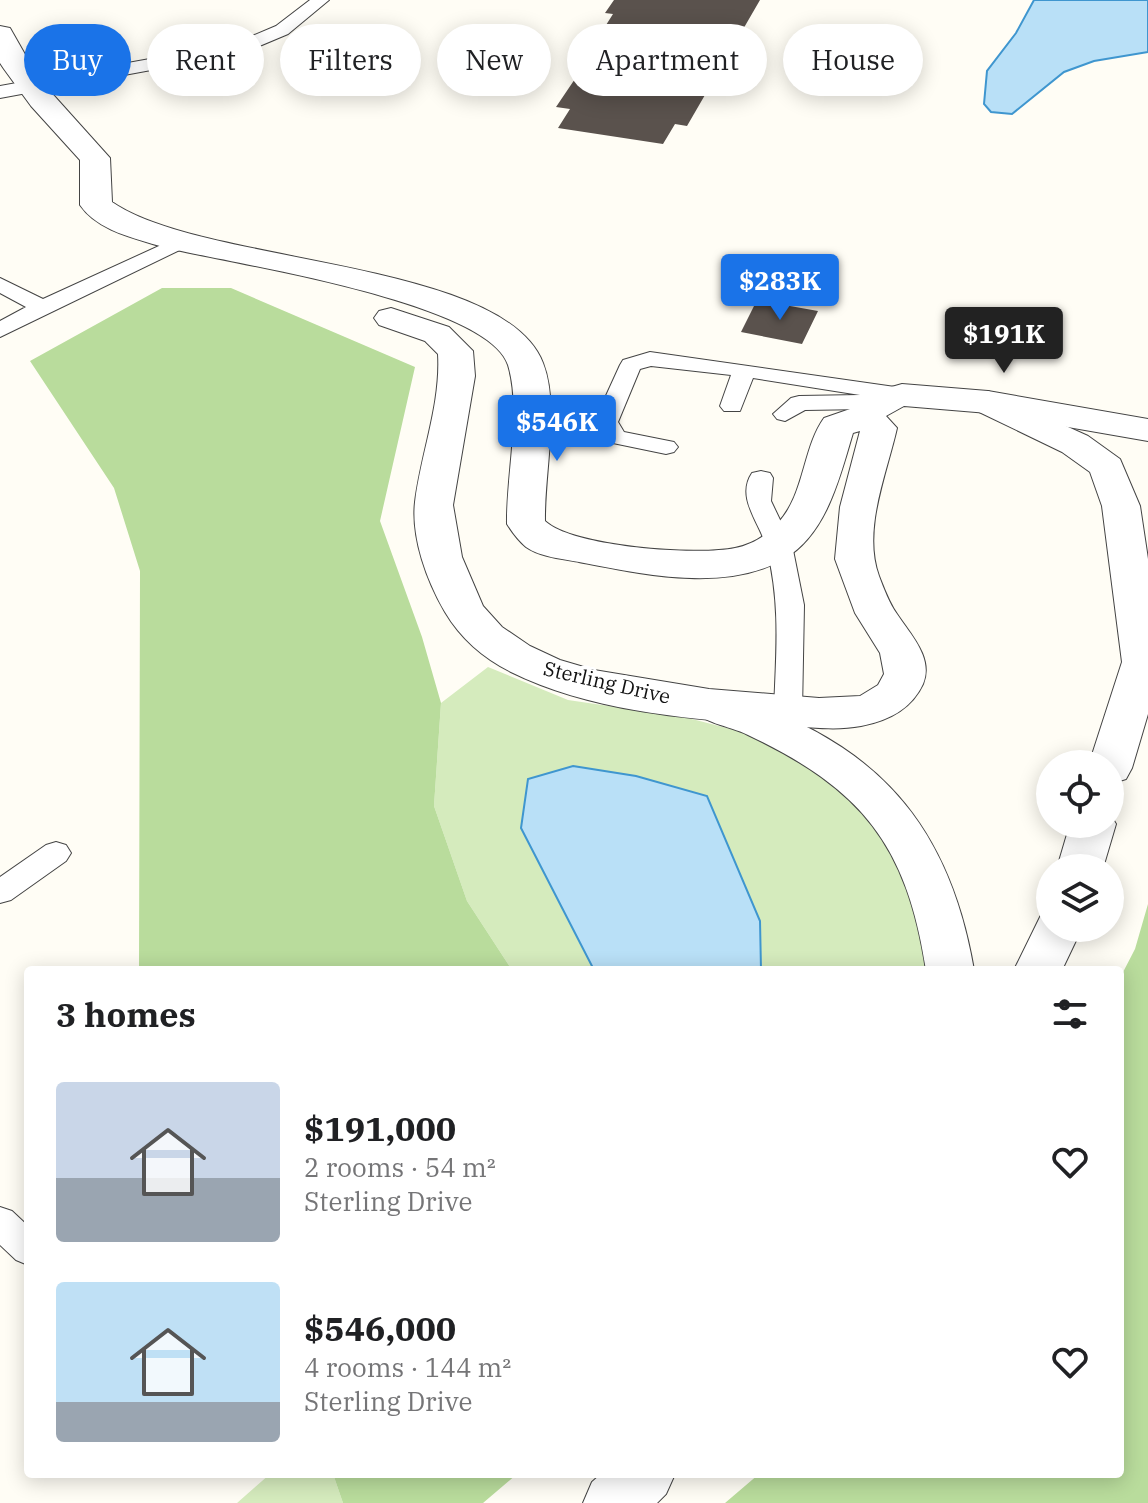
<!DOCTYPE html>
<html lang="en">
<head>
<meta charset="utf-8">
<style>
  :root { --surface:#fff; --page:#f6f6f6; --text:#202124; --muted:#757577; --accent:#1a73e8 }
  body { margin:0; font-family:"IBM Plex Serif",serif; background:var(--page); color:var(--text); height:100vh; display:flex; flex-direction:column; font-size:30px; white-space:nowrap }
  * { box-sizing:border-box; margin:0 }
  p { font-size:26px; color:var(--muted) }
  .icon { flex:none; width:44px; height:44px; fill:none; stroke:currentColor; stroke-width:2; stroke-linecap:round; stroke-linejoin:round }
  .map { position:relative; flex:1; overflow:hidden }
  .side { position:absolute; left:24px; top:966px; width:1100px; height:512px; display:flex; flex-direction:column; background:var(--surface); border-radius:8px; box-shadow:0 4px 20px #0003 }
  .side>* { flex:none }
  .hud { position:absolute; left:24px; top:24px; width:1100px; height:72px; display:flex; gap:16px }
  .buttons { position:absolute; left:1036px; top:750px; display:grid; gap:16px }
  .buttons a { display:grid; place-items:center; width:88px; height:88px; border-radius:50%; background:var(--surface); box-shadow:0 4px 20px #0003; font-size:40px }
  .price { position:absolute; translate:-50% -68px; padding:0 18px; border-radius:8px; background:var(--accent); color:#fff; font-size:26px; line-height:52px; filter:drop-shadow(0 2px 4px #0008) }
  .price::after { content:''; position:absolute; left:50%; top:48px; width:24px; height:18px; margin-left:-12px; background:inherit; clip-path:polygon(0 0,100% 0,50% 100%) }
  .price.selected { background:#222; color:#fff }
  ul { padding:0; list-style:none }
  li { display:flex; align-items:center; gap:24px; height:200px; padding:0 32px }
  li span { display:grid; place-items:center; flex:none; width:224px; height:160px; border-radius:8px; color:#555 }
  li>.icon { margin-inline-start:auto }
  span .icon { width:96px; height:96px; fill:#fffc; stroke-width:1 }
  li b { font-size:34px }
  h2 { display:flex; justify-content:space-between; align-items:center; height:96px; padding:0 32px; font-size:34px }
  .pill { padding:0 28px; border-radius:36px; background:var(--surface); box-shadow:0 4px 20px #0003; font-size:28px; line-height:72px }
  .pill.selected { background:var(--accent); color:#fff }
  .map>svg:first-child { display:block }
  .green { fill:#d5ebbd }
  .forest { fill:#b9dc9c }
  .water { fill:#b9e0f7; stroke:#3f96cf; stroke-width:2 }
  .building { fill:#5a524d }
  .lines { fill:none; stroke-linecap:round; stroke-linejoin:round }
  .service-casing { stroke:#444; stroke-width:2 }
  .minor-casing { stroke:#444; stroke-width:2 }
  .tertiary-casing { stroke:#444; stroke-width:2 }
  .service { fill:#fff; fill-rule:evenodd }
  .minor { fill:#fff; fill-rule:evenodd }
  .tertiary { fill:#fff; fill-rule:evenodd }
  .labels { text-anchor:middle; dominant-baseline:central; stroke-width:8; stroke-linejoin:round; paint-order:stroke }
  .street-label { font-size:20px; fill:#111; stroke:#fff }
</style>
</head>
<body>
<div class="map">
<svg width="1148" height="1503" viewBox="0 0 1148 1503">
  <rect width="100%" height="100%" fill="#fffdf5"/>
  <path class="green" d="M 488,667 L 568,700 L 684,717 L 762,737 L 828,776 L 884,828 L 918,888 L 931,970 L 512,970 L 467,901 L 434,806 L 441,703 Z
    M 270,1474 L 333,1474 L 343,1503 L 237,1503 Z"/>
  <path class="forest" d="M 162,288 L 231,288 L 415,367 L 380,521 L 422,637 L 441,703 L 434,806 L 467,901 L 512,970 L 139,970 L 140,571 L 114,488 L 30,361 Z
    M 1148,904 L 1148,1503 L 725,1503 L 759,1474 L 1120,1474 L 1120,978 L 1135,949 Z
    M 333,1474 L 517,1474 L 483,1503 L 343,1503 Z"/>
  <path class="water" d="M 1034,0 L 1148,0 L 1148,52 L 1094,61 L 1064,72 L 1012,114 L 991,112 L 984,104 L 987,71 L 1016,33 Z
    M 573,766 L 636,776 L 707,796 L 760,921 L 761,970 L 594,970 L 521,828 L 528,779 Z"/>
  <path class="building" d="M 614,0 L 760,0 L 687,126 L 675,124 L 663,144 L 558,128 L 570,109 L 556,107 L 606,33 L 601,33 L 613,14 L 605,13 Z
    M 757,300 L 818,311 L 802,344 L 741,332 Z"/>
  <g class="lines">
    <g class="service-casing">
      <path id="service" d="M 310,0 L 329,0 L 288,34 L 243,53 L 0,98 L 0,86 L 233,44 L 276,26 Z
        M 183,235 L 190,237 L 193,241 L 190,245 L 0,337 L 0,321 L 26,307 L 0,293 L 0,278 L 43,299 Z
        M 650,352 L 902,388 L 910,390 L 913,395 L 910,400 L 902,402 L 872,397 L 876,402 L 872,407 L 864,409 L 805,410 L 785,421 L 777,419 L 773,414 L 791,398 L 799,396 L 860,395 L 753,378 L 740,411 L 724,411 L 720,406 L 731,375 L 651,366 L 640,369 L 618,422 L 624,432 L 674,442 L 678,447 L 674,452 L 666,454 L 608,442 L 594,422 L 620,365 L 623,360 Z
        M 761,471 L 770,473 L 773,478 L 771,501 L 792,545 L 804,605 L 802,711 L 798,718 L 788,720 L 778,718 L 774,711 C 776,653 781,606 767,549 C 761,524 735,498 752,473 Z
        M 56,842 L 66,845 L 71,853 L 66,861 L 11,900 L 0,903 L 0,877 L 46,845 Z
        M 0,1207 L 12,1211 L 28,1226 L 28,1265 L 16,1260 L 0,1245 Z"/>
    </g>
    <g class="minor-casing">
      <path id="minor" d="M 0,26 L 10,28 L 39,79 L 110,158 L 112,202 C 202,265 503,259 543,363 C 560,406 544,474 545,521 C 572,547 698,556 735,548 C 751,545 766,536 777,524 C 805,495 802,449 824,418 L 850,409 L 867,394 L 902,384 L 988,391 L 1148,419 L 1148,441 L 988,413 L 904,406 L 886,416 L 897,428 C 887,473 862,530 879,576 C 884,589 889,603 897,614 C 910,634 934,658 923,684 C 911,710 887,721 861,726 C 835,731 808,727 782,725 C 693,720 592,712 511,672 C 483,658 461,639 445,612 C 427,581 411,538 415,502 C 421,453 441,404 438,354 L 425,341 L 379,325 L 374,318 L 379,311 L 391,308 L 449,327 L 473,351 L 475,376 L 453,505 L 462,557 L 483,606 L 502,627 L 530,646 L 560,660 L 594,670 L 709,689 L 819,698 L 860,696 L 878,685 L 884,674 L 880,653 L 855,613 L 835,559 L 840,507 L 860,431 L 853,433 C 840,476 827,534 784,559 C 725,593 642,574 579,562 C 563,559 540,557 526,547 C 519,541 512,532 507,524 C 506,475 522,411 508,365 C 488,301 228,263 163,247 C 134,238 98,231 80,205 L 80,160 L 31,106 L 4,69 L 0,63 Z"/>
    </g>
    <g class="tertiary-casing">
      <path id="tertiary" d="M 988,391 L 1088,436 L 1120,459 L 1140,506 L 1148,559 L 1148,714 L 1132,768 L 1126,779 L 1110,784 L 1110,764 L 1089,764 L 1122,662 L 1102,506 L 1090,472 L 1062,452 L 975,410 L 970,402 L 975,394 Z
        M 711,690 C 864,734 947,811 974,970 L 926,970 C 907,845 862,789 748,735 C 728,725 701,724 690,705 L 696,695 Z
        M 1110,814 L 1116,824 L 1103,868 L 1057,868 L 1070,824 L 1110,824 Z
        M 1050,912 L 1050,928 L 1082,928 L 1062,970 L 1014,970 L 1041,915 Z
        M 601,1474 L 675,1474 L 666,1494 L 657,1503 L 583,1503 L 592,1482 Z"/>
    </g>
    <use href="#service" class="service"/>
    <use href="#minor" class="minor"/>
    <use href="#tertiary" class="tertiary"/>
  </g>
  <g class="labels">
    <g class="street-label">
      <text transform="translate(607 682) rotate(13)">Sterling Drive</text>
    </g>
  </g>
</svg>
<div class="buttons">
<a><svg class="icon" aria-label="locate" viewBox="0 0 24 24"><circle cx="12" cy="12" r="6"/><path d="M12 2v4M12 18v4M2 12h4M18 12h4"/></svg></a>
<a><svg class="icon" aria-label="layers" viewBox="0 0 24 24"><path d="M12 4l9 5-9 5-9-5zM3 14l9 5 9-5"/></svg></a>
</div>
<b class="price" style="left:780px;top:322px">$283K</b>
<b class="price selected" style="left:1004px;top:375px">$191K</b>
<b class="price" style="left:557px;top:463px">$546K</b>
<div class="hud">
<a class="pill selected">Buy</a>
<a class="pill">Rent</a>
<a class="pill">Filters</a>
<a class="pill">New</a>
<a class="pill">Apartment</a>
<a class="pill">House</a>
</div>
<section class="side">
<h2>3 homes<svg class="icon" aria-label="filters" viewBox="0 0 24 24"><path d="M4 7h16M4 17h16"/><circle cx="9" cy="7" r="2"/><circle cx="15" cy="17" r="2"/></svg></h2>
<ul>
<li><span style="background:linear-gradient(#c9d6e8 60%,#9aa5b1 0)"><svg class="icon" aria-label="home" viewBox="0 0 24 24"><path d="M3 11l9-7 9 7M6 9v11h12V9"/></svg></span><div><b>$191,000</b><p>2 rooms · 54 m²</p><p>Sterling Drive</p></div><svg class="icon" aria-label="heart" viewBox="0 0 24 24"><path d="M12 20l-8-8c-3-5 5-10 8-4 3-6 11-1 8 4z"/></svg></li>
<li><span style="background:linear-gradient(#bfe0f5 75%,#9aa5b1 0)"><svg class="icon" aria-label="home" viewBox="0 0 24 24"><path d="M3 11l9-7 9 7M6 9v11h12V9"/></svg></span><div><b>$546,000</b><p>4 rooms · 144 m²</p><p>Sterling Drive</p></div><svg class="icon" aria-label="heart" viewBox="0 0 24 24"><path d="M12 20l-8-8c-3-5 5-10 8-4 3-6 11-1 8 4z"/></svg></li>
</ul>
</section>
</div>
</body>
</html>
